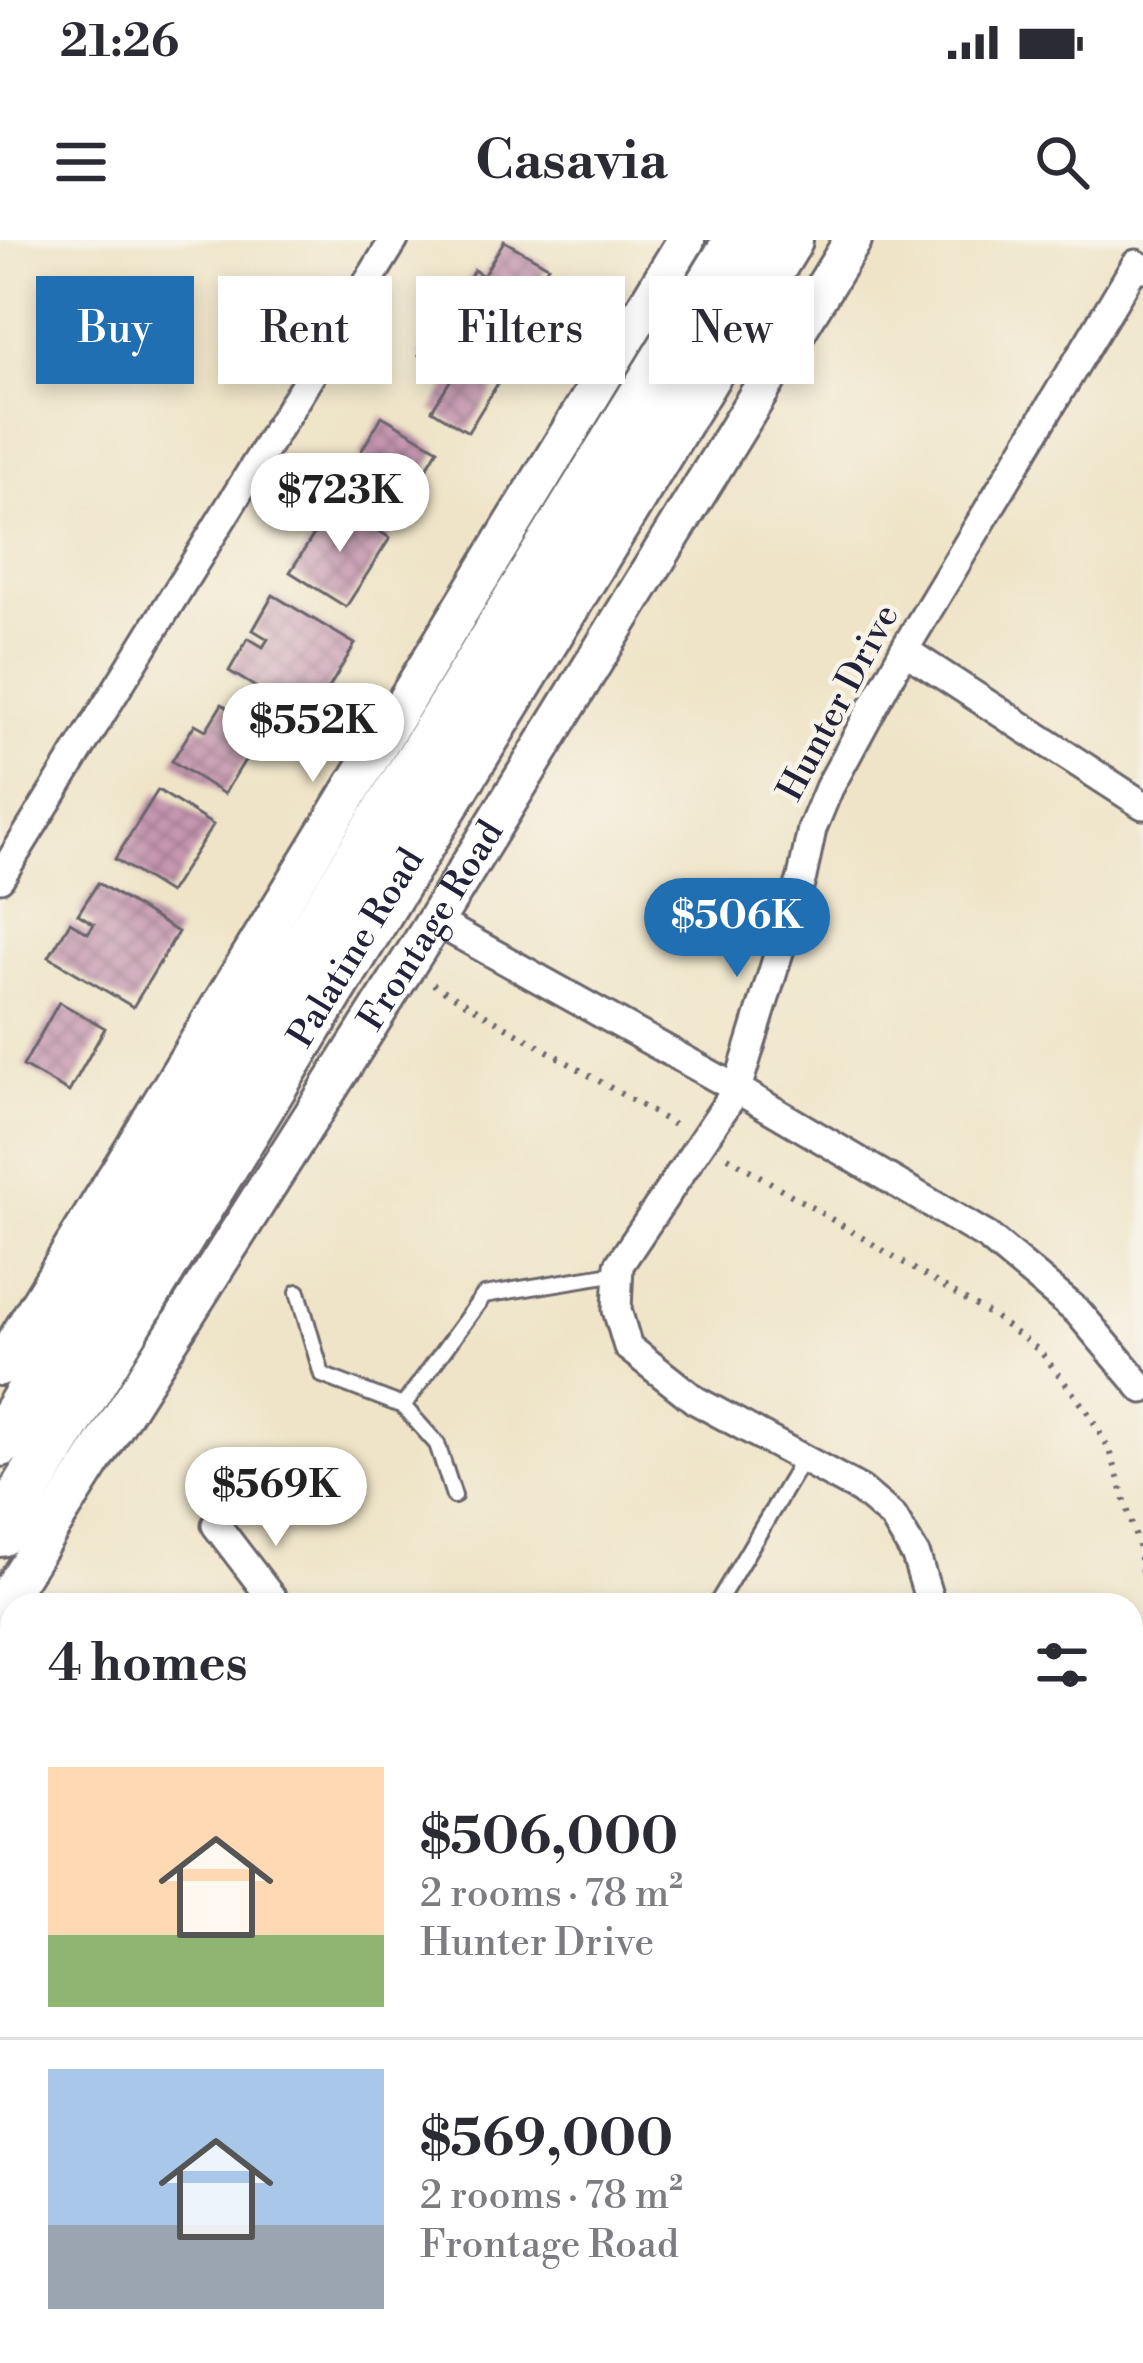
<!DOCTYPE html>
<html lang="en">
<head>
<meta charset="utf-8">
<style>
  :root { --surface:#fff; --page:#f7f7f7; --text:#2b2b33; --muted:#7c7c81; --line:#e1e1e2; --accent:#1f6fb2 }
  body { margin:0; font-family:"Libre Bodoni",serif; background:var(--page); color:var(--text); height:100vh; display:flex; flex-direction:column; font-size:45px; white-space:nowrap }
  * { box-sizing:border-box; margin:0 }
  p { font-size:39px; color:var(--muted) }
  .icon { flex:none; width:66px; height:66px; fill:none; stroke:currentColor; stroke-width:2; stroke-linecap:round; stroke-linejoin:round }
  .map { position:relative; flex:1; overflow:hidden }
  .side { position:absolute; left:0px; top:1353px; width:1143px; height:771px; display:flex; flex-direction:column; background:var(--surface); border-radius:36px 36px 0 0; box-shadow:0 6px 18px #0003 }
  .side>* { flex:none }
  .guide { position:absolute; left:36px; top:36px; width:1071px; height:108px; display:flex; gap:24px }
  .price { position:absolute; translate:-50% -102px; padding:0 27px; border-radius:42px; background:#fff; color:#222; font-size:39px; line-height:78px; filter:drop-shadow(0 3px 6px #0008) }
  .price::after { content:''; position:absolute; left:50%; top:72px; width:36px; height:27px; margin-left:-18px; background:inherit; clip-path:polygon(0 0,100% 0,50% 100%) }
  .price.current { background:var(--accent); color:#fff }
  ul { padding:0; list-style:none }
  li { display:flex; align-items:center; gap:36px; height:300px; padding:0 48px }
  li+li { border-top:3px solid var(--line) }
  li span { display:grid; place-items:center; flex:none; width:336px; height:240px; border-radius:0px; color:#555 }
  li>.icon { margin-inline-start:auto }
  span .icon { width:144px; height:144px; fill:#fffc; stroke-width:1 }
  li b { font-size:51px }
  h2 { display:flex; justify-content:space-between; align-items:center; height:144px; padding:0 48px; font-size:51px }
  .pill { padding:0 42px; border-radius:0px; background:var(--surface); box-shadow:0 6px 18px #0003; font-size:42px; line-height:108px }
  .pill.current { background:var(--accent); color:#fff }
  .status { display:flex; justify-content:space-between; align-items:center; height:84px; padding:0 60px; background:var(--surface); direction:ltr }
  .status svg { height:33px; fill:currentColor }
  header { display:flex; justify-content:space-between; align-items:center; height:156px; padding:0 48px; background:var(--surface); font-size:54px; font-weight:800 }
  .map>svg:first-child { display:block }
  .building { fill:url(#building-cross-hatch) }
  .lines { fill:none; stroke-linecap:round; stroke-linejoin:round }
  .lane-casing { stroke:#6a666c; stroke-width:20 }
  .street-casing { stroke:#6a666c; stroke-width:33 }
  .secondary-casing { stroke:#6a666c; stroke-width:42 }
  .highway-casing { stroke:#6a666c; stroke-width:54 }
  .path { stroke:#6a666c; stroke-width:6; stroke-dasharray:3 9; stroke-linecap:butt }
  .lane { stroke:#fff; stroke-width:14 }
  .street { stroke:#fff; stroke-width:27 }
  .secondary { stroke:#fff; stroke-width:36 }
  .highway { stroke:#fff; stroke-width:48 }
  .labels { text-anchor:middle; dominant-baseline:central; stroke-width:9; stroke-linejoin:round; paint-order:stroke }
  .street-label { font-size:36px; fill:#22223b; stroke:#f7f3e8 }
</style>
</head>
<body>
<div class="status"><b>21:26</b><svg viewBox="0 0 49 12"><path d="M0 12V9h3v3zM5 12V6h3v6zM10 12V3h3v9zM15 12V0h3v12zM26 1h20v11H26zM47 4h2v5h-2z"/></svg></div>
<header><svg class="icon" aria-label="menu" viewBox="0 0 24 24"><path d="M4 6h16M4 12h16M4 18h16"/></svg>Casavia<svg class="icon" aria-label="search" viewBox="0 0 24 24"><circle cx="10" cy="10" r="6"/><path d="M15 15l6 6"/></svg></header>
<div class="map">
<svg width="1143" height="2123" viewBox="0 0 1143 2123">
  <defs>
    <pattern id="building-cross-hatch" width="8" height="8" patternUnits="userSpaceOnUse" patternTransform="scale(3)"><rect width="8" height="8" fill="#c697b0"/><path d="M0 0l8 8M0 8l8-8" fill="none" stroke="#a07b90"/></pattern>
  </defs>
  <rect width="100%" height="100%" fill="#f7f3e8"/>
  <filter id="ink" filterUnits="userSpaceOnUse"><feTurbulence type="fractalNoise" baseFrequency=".00833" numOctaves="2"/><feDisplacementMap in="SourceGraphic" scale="24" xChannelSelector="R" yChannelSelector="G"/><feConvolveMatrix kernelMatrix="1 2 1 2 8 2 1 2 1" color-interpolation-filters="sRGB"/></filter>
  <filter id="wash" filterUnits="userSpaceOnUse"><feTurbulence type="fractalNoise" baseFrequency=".004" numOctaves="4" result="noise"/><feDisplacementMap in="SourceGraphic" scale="48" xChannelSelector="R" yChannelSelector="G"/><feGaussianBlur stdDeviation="2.7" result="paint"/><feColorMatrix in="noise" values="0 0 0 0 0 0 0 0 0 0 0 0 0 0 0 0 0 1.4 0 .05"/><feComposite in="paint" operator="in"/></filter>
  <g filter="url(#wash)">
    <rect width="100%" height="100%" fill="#efe4c7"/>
    <g id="blocks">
      <path class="building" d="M 504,1 L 548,26 L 506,97 L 453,65 L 474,30 L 483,36 Z
        M 438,83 L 509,125 L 468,192 L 432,170 L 453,136 L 419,115 Z
        M 382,176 L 438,209 L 400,275 L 354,248 L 369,222 L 359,215 Z
        M 334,263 L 390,298 L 346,367 L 290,332 Z
        M 273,355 L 355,404 L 310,480 L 229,431 L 248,398 L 263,407 L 268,399 L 253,390 Z
        M 222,464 L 263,491 L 224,554 L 172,521 L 195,484 L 206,490 Z
        M 158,550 L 213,585 L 169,653 L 115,619 Z
        M 98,643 L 178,692 L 133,767 L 49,717 L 70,682 L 88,693 L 94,684 L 78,674 Z
        M 59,762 L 105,788 L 69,852 L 23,826 Z"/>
    </g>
  </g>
  <g filter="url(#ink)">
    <use href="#blocks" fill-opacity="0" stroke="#6a666c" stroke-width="3"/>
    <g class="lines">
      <g class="lane-casing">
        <path id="lane" d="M 298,1052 L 322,1135 L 403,1166 L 484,1055 L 618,1033
          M 403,1166 L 437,1204 L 454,1256
          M 716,1365 L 803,1219"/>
      </g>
      <g class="street-casing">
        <path id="street" d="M 904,410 L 1143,565
          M 0,638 L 394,0
          M 435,681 L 737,849 L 988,997 L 1078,1072 L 1143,1149
          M 216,1285 L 277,1365
          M 931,1365 L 916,1316 L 893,1277 L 861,1250 L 695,1160 L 628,1107 L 617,1070 L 619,1025 L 737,849 L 802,637 L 812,589 L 829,548 L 904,410 L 1136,24 L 1143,28
          M 0,1423 L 12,1429
          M 1131,1668 L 1143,1666
          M 0,1831 L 12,1829
          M 271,2112 L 280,2123
          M 712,2112 L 720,2123"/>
      </g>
      <g class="secondary-casing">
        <g id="secondary">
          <path d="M 0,1127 L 686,0"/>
          <path id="s1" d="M 0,1368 L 435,681 L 853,0"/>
        </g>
      </g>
      <g class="highway-casing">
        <g id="highway">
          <path d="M 0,1202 L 739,0"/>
          <path id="s2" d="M 0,1292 L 788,0"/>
        </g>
      </g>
      <path class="path" d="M 433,744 L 676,886
        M 728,917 L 994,1077 L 1040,1111 L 1087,1171 L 1110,1210 L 1138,1305 L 1143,1339"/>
      <use href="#lane" class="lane"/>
      <use href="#street" class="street"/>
      <use href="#secondary" class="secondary"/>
      <use href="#highway" class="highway"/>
    </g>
  </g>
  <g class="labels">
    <g class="street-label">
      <text transform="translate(839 463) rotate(-62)">Hunter Drive</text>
      <text stroke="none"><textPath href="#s1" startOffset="807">Frontage Road</textPath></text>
      <text stroke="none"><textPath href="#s2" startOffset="684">Palatine Road</textPath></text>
    </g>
  </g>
</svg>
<b class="price" style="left:340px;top:315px">$723K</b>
<b class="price" style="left:313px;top:545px">$552K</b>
<b class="price current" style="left:737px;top:740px">$506K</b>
<b class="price" style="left:276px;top:1309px">$569K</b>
<div class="guide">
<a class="pill current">Buy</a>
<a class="pill">Rent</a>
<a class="pill">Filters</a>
<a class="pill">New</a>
</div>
<section class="side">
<h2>4 homes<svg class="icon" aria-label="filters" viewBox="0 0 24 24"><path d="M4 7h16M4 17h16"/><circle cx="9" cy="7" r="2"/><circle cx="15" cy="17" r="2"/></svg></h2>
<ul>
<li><span style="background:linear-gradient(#ffd9b3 70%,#8fb573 0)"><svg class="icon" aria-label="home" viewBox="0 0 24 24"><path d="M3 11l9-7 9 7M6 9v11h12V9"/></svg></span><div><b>$506,000</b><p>2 rooms · 78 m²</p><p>Hunter Drive</p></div></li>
<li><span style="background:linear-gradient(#a9c7e8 65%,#9aa5b1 0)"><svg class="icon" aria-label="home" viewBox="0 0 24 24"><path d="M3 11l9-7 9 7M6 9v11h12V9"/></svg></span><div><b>$569,000</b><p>2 rooms · 78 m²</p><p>Frontage Road</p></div></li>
</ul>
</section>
</div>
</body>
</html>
